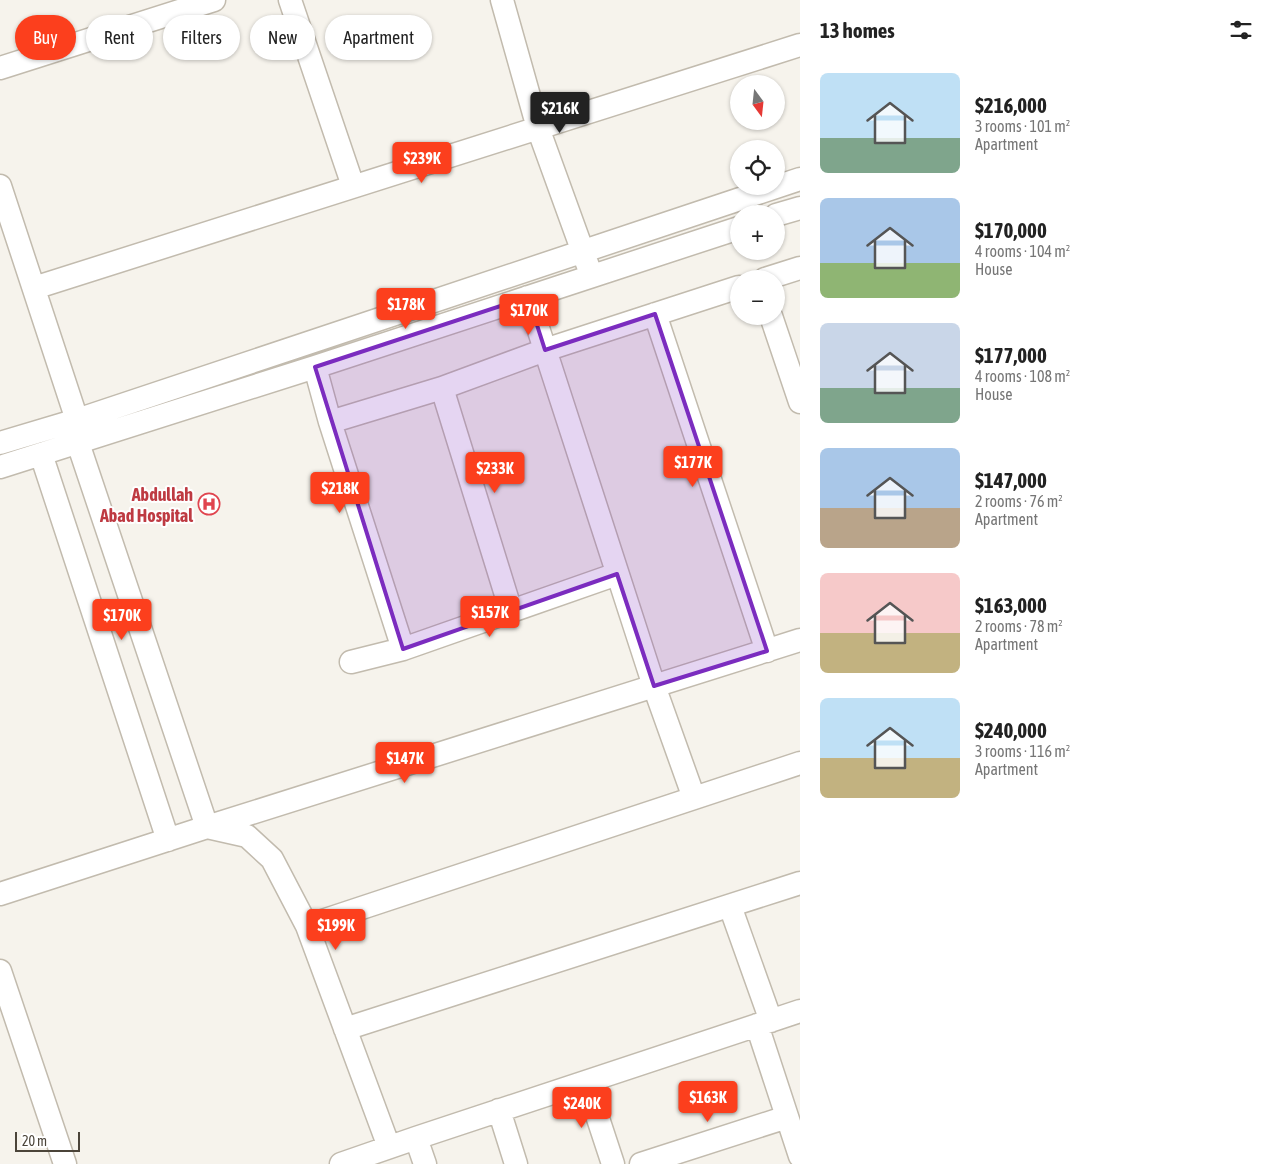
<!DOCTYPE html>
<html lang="en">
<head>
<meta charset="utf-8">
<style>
  :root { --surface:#fff; --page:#f6f6f6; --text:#222; --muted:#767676; --accent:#fc3f1d }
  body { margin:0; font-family:"Asap Condensed",sans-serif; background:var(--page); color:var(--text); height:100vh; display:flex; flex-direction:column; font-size:19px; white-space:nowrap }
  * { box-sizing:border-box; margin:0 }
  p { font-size:16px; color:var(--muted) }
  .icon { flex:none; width:28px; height:28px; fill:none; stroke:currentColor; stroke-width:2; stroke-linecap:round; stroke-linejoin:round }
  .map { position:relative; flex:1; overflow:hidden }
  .details { display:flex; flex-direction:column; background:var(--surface); width:475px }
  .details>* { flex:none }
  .top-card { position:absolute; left:15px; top:15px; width:475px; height:45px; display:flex; gap:10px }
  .needle { width:32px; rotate:165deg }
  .tools { position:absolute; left:730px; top:75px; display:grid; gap:10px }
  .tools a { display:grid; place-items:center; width:55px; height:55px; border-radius:50%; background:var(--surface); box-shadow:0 1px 4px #0004; font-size:25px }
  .scale { position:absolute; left:15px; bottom:12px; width:65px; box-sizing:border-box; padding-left:5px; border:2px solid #4b4439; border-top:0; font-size:14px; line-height:18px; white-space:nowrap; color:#4b4439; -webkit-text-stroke:4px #fff; paint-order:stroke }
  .price { position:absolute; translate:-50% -42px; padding:0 11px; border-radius:5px; background:var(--accent); color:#fff; font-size:16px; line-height:32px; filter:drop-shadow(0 1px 2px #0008) }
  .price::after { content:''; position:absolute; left:50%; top:30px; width:15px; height:11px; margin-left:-8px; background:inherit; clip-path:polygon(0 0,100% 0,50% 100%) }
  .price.current { background:#222; color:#fff }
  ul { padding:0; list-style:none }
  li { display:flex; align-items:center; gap:15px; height:125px; padding:0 20px }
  li span { display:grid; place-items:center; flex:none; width:140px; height:100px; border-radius:8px; color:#555 }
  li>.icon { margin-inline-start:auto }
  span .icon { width:60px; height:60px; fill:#fffc; stroke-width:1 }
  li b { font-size:21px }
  h2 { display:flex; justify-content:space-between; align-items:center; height:60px; padding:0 20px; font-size:21px }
  .tag { padding:0 18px; border-radius:22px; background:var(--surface); box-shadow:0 1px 4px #0004; font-size:18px; line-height:45px }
  .tag.current { background:var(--accent); color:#fff }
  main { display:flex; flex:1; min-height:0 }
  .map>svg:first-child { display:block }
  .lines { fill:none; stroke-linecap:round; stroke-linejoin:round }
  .minor-casing { stroke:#c2bbae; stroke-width:25 }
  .minor { stroke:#fff; stroke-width:22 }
  .marked { fill:#7b2cbf; fill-opacity:0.2; stroke:#7b2cbf; stroke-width:4; stroke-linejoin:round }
  .labels { text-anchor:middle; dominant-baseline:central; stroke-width:4; stroke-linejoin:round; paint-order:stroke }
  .health-label { font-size:18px; font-weight:bold; fill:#be3a42; stroke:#fff; text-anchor:end }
</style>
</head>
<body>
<main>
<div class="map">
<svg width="800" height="1164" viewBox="0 0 800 1164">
  <rect width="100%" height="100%" fill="#f6f3ec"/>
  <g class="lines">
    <g class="minor-casing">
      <path id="minor" d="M 290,0 L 353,186
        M 502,0 L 538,128 L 588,266
        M 0,68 L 214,0
        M 0,186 L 77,420
        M 776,215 L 800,208
        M 765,279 L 800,268
        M 34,288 L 800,45
        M 528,297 L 654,686 L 694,798
        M 655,314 L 767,651
        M 771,316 L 800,402
        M 315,367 L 330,422 L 403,649
        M 442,388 L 511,611
        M 330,422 L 442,388 L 545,350 L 739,287
        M 0,443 L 77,420 L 800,179
        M 78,443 L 207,827 L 247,836 L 272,859 L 307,926 L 389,1147
        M 41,454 L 168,840
        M 0,467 L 315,367 L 739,228
        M 351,662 L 403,649 L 617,574
        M 0,894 L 207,827 L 800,640
        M 730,906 L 771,1021
        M 307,926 L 800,763
        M 0,971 L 65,1164
        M 757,1025 L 800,1156
        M 345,1029 L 800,883
        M 586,1082 L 613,1164
        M 499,1110 L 516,1164
        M 416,1138 L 425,1164
        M 341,1164 L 416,1138 L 800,1011
        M 641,1164 L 787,1117"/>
    </g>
    <use href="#minor" class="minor"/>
  </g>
  <path class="marked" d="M 528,297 L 545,350 L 655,314 L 767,651 L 654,686 L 617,574 L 403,649 L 315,367 Z"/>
  <defs>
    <g id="hospital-ring" transform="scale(1.125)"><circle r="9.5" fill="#fff" stroke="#e0444e" stroke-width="1.5"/><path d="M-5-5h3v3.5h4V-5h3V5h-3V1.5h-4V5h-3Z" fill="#e0444e"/></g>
  </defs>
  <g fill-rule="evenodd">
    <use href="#hospital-ring" x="209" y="504"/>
  </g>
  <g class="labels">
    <g class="health-label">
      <text x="193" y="494">Abdullah<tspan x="193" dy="21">Abad Hospital</tspan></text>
    </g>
  </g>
</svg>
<div class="tools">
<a><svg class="needle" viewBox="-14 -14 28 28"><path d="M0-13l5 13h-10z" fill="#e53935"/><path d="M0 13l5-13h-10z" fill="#767676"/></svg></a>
<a><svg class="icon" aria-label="locate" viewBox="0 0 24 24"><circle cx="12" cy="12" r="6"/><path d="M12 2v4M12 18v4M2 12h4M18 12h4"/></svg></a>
<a>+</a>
<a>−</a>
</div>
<div class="scale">20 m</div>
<b class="price current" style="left:560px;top:134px">$216K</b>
<b class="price" style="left:422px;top:184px">$239K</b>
<b class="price" style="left:406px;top:330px">$178K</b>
<b class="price" style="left:529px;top:336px">$170K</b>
<b class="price" style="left:693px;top:488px">$177K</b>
<b class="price" style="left:495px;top:494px">$233K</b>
<b class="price" style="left:340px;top:514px">$218K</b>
<b class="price" style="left:490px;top:638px">$157K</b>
<b class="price" style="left:122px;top:641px">$170K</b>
<b class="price" style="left:405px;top:784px">$147K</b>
<b class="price" style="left:336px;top:951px">$199K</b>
<b class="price" style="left:708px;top:1123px">$163K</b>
<b class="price" style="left:582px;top:1129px">$240K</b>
<div class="top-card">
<a class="tag current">Buy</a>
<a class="tag">Rent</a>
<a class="tag">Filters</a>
<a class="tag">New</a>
<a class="tag">Apartment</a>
</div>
</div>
<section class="details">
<h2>13 homes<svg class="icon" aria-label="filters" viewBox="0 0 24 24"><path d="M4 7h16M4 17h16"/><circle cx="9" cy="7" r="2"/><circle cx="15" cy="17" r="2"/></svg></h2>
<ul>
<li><span style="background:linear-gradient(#bfe0f5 65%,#7fa58c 0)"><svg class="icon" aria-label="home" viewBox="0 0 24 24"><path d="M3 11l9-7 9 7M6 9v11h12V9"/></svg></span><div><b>$216,000</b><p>3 rooms · 101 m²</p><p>Apartment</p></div></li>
<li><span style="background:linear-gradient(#a9c7e8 65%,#8fb573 0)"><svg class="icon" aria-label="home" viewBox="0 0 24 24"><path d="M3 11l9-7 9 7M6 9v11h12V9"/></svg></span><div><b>$170,000</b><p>4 rooms · 104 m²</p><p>House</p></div></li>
<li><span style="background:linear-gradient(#c9d6e8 65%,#7fa58c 0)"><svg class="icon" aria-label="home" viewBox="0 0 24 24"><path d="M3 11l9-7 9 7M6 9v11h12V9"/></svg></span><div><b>$177,000</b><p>4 rooms · 108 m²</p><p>House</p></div></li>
<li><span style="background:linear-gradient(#a9c7e8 60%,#b9a48a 0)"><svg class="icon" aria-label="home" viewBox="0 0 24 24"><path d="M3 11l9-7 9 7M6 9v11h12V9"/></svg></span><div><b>$147,000</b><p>2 rooms · 76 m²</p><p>Apartment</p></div></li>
<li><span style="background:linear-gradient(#f6c9c9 60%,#c2b280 0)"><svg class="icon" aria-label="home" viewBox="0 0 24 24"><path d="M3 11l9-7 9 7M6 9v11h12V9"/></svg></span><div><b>$163,000</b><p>2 rooms · 78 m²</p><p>Apartment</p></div></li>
<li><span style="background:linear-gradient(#bfe0f5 60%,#c2b280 0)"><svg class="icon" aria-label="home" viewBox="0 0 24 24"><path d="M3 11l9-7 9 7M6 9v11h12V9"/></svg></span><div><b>$240,000</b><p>3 rooms · 116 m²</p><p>Apartment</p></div></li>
</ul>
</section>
</main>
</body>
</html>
